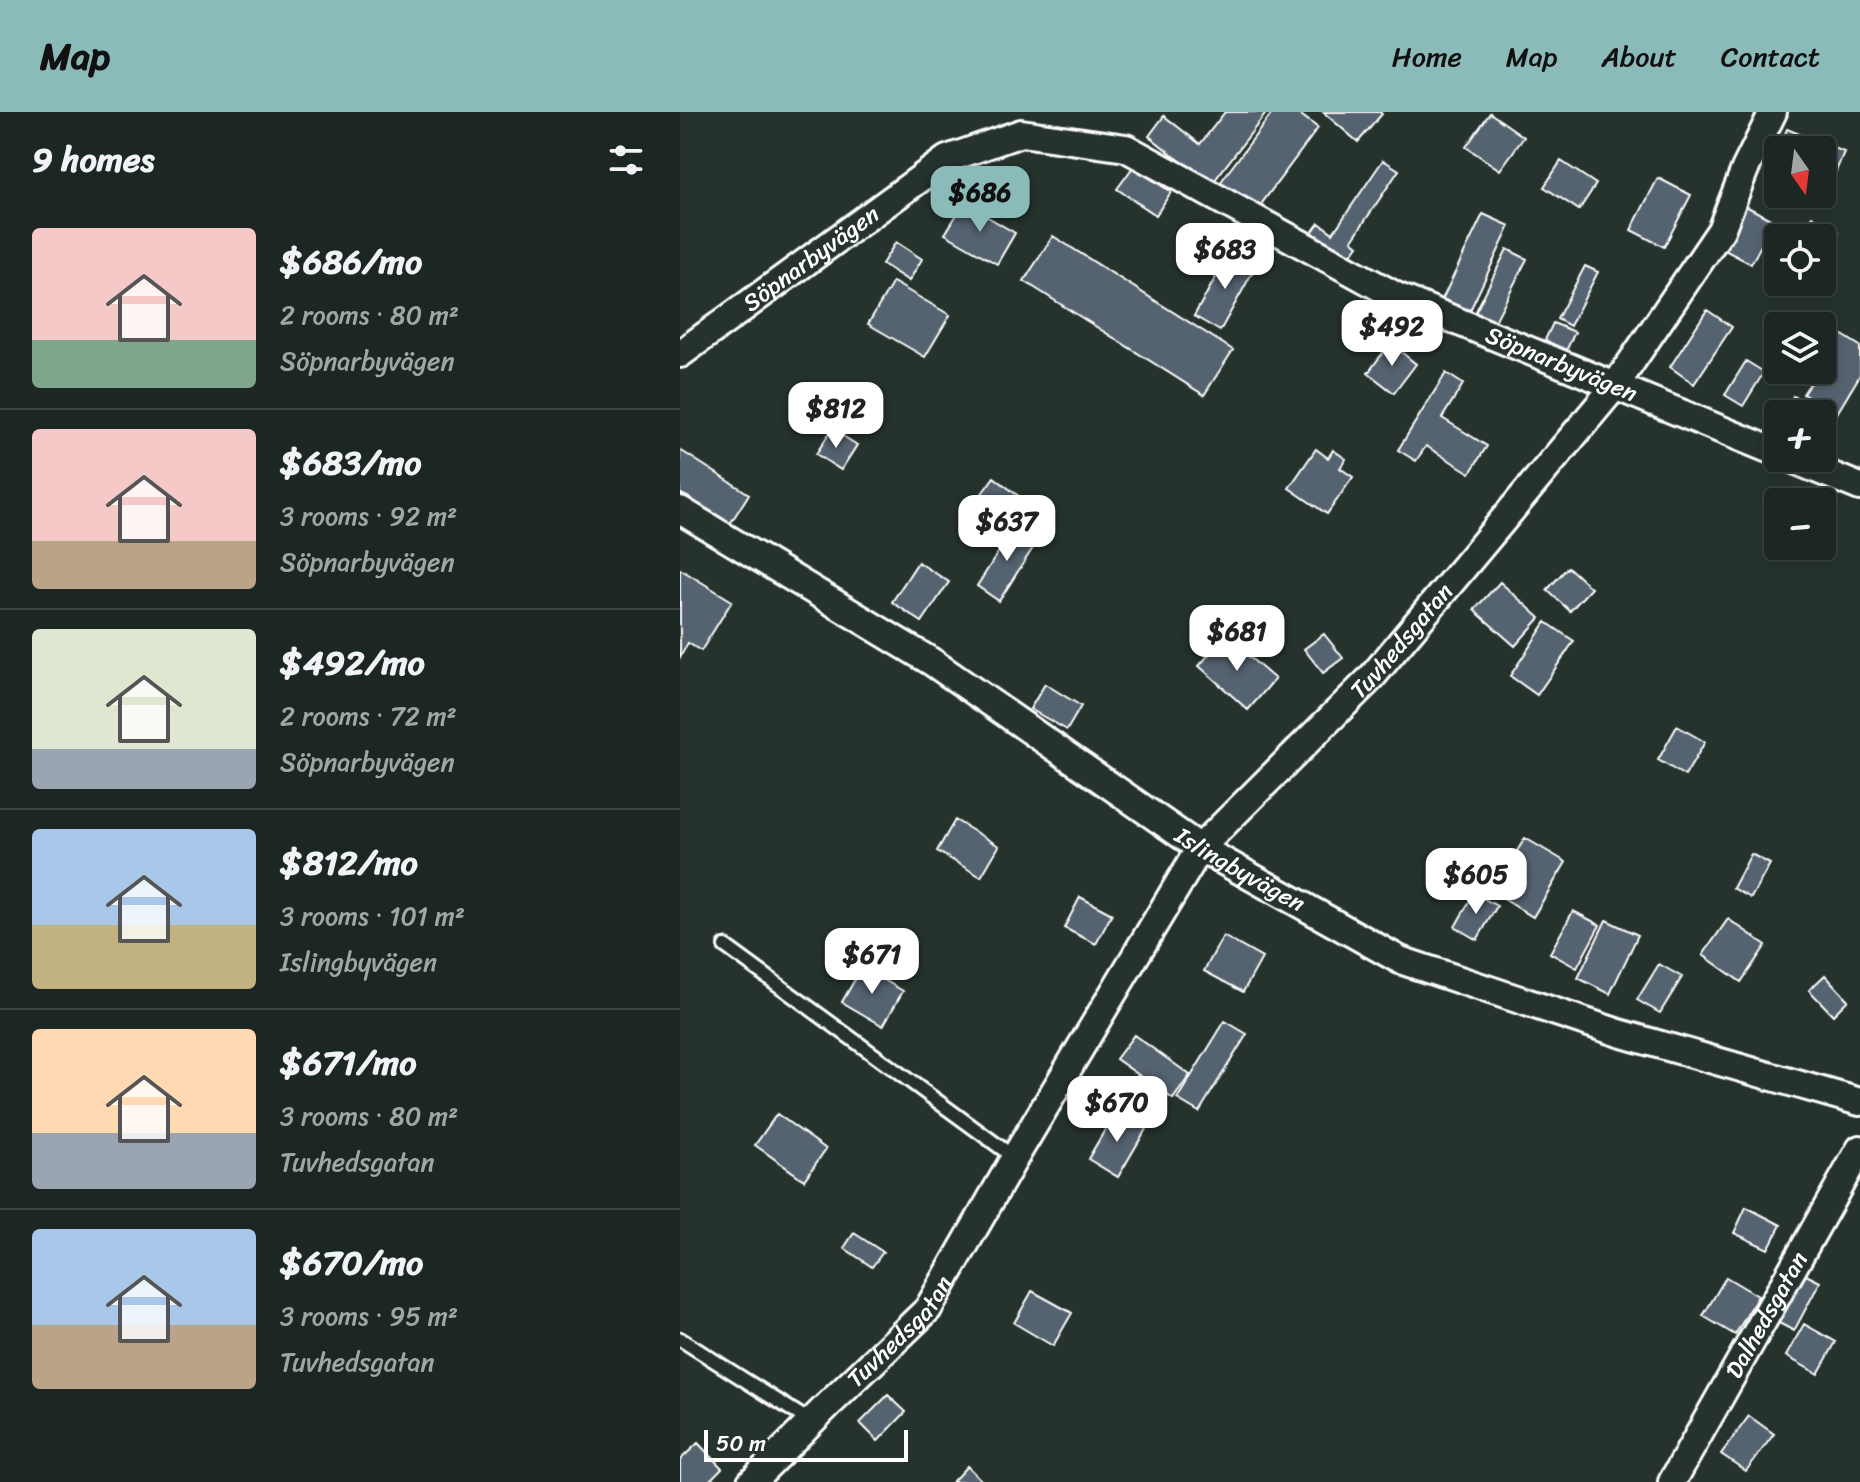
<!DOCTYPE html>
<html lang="en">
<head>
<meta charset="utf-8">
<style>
  :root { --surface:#1c2622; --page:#252e2a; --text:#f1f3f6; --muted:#a0a5a5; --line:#3a4340; --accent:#8bbbb9 }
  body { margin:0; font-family:Sriracha,sans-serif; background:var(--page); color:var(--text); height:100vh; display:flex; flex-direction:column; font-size:30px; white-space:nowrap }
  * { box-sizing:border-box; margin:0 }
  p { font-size:26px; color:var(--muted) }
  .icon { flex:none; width:44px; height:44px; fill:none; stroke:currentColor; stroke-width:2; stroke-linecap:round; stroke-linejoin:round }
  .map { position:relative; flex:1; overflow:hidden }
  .details { display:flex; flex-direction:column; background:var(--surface); width:680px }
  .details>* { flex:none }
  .needle { width:52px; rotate:166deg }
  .tools { position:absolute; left:1084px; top:24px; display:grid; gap:16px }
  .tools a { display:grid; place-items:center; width:72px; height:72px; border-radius:8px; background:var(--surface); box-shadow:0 4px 12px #0003,0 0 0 2px var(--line); font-size:40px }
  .scale { position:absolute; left:24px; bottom:20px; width:204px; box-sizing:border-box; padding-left:8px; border:4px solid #fff; border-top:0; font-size:22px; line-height:28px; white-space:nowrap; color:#fff; -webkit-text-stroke:6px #26332d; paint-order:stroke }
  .price { position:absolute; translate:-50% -68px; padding:0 18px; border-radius:16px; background:#fff; color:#222; font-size:26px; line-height:52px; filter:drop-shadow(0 2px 4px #0008) }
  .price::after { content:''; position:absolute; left:50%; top:48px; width:24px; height:18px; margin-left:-12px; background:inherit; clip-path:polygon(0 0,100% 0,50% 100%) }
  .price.active { background:var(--accent); color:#111 }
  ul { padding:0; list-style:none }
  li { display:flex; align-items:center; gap:24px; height:200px; padding:0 32px }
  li+li { border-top:2px solid var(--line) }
  li span { display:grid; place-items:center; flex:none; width:224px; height:160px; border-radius:8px; color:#555 }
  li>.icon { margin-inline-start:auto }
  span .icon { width:96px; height:96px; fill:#fffc; stroke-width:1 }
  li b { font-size:34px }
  h2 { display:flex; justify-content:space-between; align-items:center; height:96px; padding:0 32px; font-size:34px }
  header { display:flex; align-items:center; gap:48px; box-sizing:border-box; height:112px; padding:0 40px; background:var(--accent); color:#111 }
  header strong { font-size:38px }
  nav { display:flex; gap:44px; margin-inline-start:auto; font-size:28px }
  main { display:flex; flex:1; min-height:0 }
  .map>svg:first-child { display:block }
  .building { fill:#55626f; stroke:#fff; stroke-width:2 }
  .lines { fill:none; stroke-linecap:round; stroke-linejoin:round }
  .service-casing { stroke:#fff; stroke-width:18 }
  .minor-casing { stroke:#fff; stroke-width:32 }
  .service { stroke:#26332d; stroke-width:12 }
  .minor { stroke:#26332d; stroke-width:26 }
  .labels { text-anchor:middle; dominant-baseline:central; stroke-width:6; stroke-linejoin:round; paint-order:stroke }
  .street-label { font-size:24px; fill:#fff; stroke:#26332d }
</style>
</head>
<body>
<header>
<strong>Map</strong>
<nav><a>Home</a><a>Map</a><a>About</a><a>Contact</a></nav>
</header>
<main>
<section class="details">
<h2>9 homes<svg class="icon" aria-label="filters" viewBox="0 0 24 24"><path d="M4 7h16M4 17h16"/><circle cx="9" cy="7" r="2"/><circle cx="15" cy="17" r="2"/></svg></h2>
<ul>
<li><span style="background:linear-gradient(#f6c9c9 70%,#7fa58c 0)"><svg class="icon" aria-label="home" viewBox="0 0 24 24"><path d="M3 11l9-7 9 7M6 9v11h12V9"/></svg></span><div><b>$686/mo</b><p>2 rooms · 80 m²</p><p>Söpnarbyvägen</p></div></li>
<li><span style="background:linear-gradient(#f6c9c9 70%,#b9a48a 0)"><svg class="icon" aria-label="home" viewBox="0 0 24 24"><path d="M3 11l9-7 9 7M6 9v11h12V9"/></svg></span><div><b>$683/mo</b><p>3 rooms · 92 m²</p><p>Söpnarbyvägen</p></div></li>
<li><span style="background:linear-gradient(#dfe7d0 75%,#9aa5b1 0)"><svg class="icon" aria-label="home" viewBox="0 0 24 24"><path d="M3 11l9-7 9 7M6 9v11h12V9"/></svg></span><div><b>$492/mo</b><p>2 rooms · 72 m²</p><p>Söpnarbyvägen</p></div></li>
<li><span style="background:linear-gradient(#a9c7e8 60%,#c2b280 0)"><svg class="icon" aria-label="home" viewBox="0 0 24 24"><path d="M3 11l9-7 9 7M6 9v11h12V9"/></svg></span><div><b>$812/mo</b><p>3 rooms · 101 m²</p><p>Islingbyvägen</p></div></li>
<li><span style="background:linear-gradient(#ffd9b3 65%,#9aa5b1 0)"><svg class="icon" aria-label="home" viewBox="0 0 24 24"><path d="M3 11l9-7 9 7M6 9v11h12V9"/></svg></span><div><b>$671/mo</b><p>3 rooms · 80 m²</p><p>Tuvhedsgatan</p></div></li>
<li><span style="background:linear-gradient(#a9c7e8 60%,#b9a48a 0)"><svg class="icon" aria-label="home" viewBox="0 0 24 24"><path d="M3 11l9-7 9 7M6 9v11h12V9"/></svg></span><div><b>$670/mo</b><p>3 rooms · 95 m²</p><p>Tuvhedsgatan</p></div></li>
</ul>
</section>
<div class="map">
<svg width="1180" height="1370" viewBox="0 0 1180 1370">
  <rect width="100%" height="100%" fill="#26332d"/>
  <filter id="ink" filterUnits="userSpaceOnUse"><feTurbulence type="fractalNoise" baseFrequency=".0125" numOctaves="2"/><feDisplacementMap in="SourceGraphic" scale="16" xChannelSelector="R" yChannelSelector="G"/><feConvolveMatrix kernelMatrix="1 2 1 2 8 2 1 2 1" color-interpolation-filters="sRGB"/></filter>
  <g filter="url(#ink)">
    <path class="building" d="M 545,0 L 587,0 L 531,73 L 469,24 L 484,4 L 520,32 Z
      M 593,0 L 617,0 L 638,16 L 573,103 L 537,75 Z
      M 643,0 L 700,0 L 702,2 L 678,30 Z
      M 810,1 L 844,25 L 820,58 L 786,35 Z
      M 1107,17 L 1164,40 L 1144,88 L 1130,82 L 1142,82 L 1142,38 L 1098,38 L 1098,69 L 1087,64 Z
      M 703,48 L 719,58 L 672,128 L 678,133 L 665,151 L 628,126 L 639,111 L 653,121 Z
      M 881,49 L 916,72 L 899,98 L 864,75 Z
      M 453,55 L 491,80 L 476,103 L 437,77 Z
      M 978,66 L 1011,83 L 984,135 L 951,118 Z
      M 284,91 L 335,121 L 317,152 L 265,122 Z
      M 1062,92 L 1094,109 L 1071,152 L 1039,135 Z
      M 803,102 L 830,114 L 786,207 L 759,194 Z
      M 1132,104 L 1159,120 L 1143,146 L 1142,126 L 1118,126 Z
      M 373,124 L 553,238 L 524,283 L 344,169 Z
      M 216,130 L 242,147 L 229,169 L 202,152 Z
      M 827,137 L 847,147 L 811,217 L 792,207 Z
      M 550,140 L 576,154 L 540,219 L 514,204 Z
      M 905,154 L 918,160 L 890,214 L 877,207 Z
      M 213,170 L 270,203 L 245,245 L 188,212 Z
      M 1027,198 L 1052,215 L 1014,272 L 990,255 Z
      M 873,211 L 895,220 L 886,239 L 865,228 Z
      M 1161,222 L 1180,234 L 1180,263 L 1156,303 L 1123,282 L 1139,258 L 1142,258 L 1142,253 Z
      M 710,231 L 736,252 L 714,281 L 688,261 Z
      M 1066,249 L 1084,260 L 1063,294 L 1045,283 Z
      M 766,261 L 783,272 L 762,306 L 807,334 L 790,361 L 746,334 L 736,349 L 718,338 Z
      M 1113,284 L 1142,299 L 1141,302 L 1104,302 Z
      M 152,317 L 177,333 L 161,358 L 136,342 Z
      M 636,337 L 648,346 L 653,338 L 666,347 L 660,356 L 673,365 L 647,402 L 609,376 Z
      M 0,338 L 69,382 L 50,412 L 0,381 Z
      M 314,365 L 341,386 L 322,411 L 295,391 Z
      M 335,414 L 358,428 L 319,489 L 297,474 Z
      M 238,450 L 269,470 L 242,510 L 212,490 Z
      M 888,455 L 911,476 L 890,499 L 867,478 Z
      M 0,457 L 52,489 L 21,539 L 8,531 L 0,545 Z
      M 820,470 L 860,506 L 835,534 L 794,498 Z
      M 866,510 L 894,529 L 857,583 L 830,564 Z
      M 644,522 L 663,546 L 643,561 L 624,537 Z
      M 545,524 L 595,567 L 568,598 L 519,554 Z
      M 365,572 L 401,594 L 387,618 L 350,597 Z
      M 997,614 L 1025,630 L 1005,664 L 978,648 Z
      M 275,708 L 319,734 L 301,765 L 257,739 Z
      M 845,726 L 886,750 L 853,805 L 812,780 Z
      M 1071,742 L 1090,752 L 1071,786 L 1053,776 Z
      M 794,781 L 817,794 L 797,828 L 775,815 Z
      M 400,785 L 432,802 L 416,832 L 384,816 Z
      M 893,799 L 920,813 L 897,856 L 870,841 Z
      M 1048,807 L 1086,833 L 1061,870 L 1023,843 Z
      M 926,808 L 958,823 L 930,882 L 898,866 Z
      M 543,824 L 582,846 L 563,880 L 524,859 Z
      M 979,852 L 1002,865 L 980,901 L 957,888 Z
      M 182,855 L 223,879 L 203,914 L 162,890 Z
      M 1145,863 L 1168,888 L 1153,903 L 1129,878 Z
      M 545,909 L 567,922 L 519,1000 L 497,987 Z
      M 454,923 L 510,963 L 493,987 L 436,947 Z
      M 436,999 L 466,1017 L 438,1065 L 408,1047 Z
      M 97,1002 L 146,1037 L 124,1068 L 75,1033 Z
      M 1066,1095 L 1101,1113 L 1088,1137 L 1054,1121 Z
      M 174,1121 L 203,1140 L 192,1155 L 164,1136 Z
      M 1122,1161 L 1140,1170 L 1114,1219 L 1097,1210 Z
      M 1046,1165 L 1078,1184 L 1055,1223 L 1023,1204 Z
      M 352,1179 L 392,1201 L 373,1234 L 334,1211 Z
      M 1124,1212 L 1156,1230 L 1138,1262 L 1106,1244 Z
      M 208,1283 L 226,1300 L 198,1329 L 180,1311 Z
      M 1069,1304 L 1094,1322 L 1066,1359 L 1041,1342 Z
      M 18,1331 L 42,1356 L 28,1370 L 0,1370 L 0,1348 Z
      M 287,1354 L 303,1370 L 272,1370 Z"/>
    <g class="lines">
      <g class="service-casing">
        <path id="service" d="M 45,834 L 335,1046
          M 0,1227 L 131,1310"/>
      </g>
      <g class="minor-casing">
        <g id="minor">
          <path id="s1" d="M 0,242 L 267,47 L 341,21 L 446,36 L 716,184 L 1098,341"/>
          <path d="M 1109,346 L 1180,375"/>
          <path id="s2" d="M 0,398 L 252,550 L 520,736 L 720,848 L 939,921 L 1180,990"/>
          <path id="s3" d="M 71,1370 L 144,1297 L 248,1197 L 338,1040 L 520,736 L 691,566 L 935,274 L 1041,118 L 1065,57 L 1093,0"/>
          <path id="s4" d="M 992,1370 L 1180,1037"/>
        </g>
      </g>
      <use href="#service" class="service"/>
      <use href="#minor" class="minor"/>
    </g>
  </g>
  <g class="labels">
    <g class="street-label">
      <text stroke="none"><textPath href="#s1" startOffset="162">Söpnarbyvägen</textPath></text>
      <text stroke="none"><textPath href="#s1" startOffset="1002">Söpnarbyvägen</textPath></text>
      <text stroke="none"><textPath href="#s3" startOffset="1072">Tuvhedsgatan</textPath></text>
      <text stroke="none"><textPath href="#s2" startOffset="666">Islingbyvägen</textPath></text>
      <text stroke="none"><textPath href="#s4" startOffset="192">Dalhedsgatan</textPath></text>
      <text stroke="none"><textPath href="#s3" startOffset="212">Tuvhedsgatan</textPath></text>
    </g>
  </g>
</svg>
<div class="tools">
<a><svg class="needle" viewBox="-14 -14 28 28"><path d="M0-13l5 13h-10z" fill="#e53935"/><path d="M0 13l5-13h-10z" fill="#a0a5a5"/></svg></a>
<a><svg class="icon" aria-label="locate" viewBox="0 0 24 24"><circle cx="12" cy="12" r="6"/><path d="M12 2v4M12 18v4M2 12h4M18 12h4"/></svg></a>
<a><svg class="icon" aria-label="layers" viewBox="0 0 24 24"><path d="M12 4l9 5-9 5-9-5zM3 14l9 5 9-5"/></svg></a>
<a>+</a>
<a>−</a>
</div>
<div class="scale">50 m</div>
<b class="price active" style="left:300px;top:122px">$686</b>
<b class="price" style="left:545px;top:179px">$683</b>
<b class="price" style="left:712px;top:256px">$492</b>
<b class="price" style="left:156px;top:338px">$812</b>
<b class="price" style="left:327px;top:451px">$637</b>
<b class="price" style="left:557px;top:561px">$681</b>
<b class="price" style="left:796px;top:804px">$605</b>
<b class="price" style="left:192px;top:884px">$671</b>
<b class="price" style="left:437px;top:1032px">$670</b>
</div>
</main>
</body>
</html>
